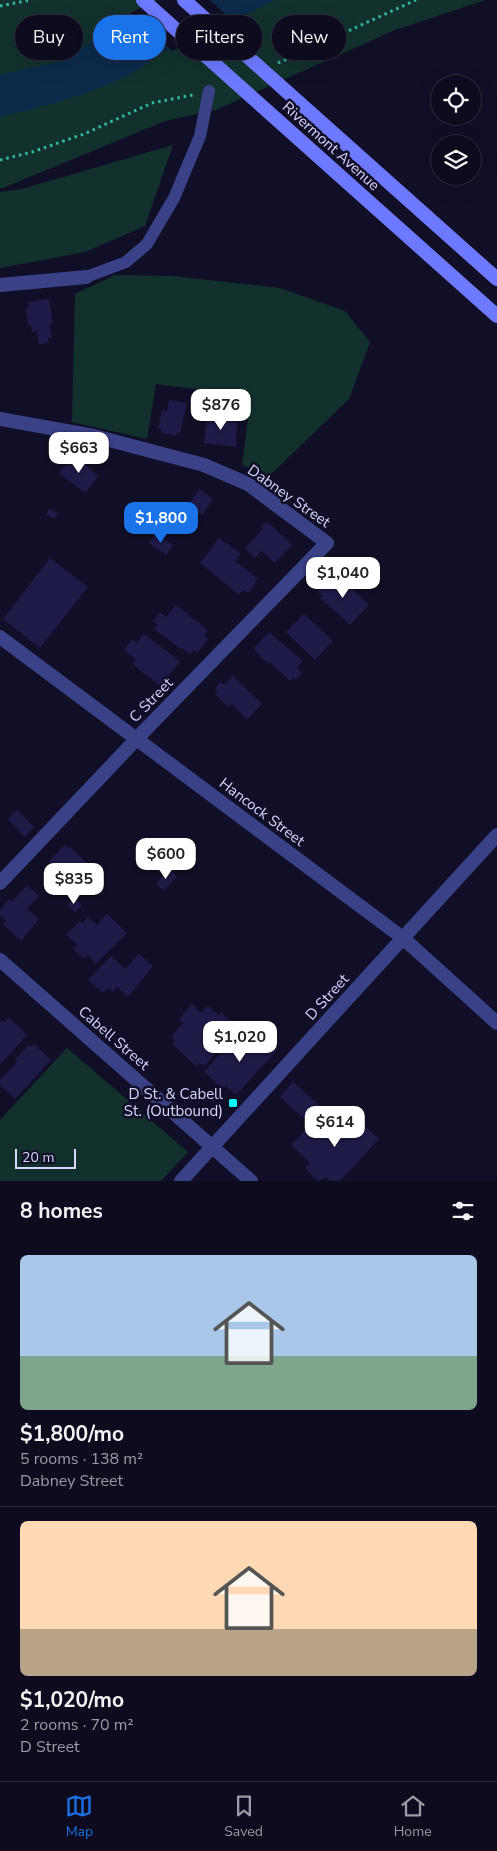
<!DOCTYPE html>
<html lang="en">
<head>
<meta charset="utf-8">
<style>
  :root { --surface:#0d0b1d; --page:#161426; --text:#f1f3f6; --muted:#9a9ba4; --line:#2d2b3b; --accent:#1a73e8 }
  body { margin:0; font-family:"Nunito Sans",sans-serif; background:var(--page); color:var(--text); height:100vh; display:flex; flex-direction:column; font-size:19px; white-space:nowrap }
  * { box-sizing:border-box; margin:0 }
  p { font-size:16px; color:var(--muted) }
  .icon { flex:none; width:28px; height:28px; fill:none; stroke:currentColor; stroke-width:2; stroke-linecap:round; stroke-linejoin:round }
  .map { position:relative; height:1181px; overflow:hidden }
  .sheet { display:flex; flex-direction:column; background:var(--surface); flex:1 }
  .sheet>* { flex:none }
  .guide { position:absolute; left:15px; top:15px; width:468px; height:45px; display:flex; gap:10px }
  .controls { position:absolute; left:431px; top:75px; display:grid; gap:10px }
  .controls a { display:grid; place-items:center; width:50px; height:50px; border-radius:50%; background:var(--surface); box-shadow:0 5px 20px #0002,0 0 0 1px var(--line); font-size:25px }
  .scale { position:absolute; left:15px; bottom:12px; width:61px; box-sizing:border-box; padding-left:5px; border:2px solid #d6d6ff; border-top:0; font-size:14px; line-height:18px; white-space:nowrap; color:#d6d6ff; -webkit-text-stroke:4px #110f27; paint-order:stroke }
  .price { position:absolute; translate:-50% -42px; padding:0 11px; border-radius:10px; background:#fff; color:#222; font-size:16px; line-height:32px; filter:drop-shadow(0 1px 2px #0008) }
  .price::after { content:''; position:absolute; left:50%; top:30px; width:15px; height:11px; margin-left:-8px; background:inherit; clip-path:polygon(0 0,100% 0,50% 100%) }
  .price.active { background:var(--accent); color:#fff }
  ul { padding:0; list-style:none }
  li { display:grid; align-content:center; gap:10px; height:265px; padding:0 20px }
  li+li { border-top:1px solid var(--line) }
  li span { display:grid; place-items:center; height:155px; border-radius:8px; color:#555 }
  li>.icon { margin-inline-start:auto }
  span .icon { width:90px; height:90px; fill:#fffc; stroke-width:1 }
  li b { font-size:21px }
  h2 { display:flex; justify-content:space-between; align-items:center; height:60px; padding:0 20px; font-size:21px }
  .tag { padding:0 18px; border-radius:22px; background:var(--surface); box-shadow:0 5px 20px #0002,0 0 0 1px var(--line); font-size:18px; line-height:45px }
  .tag.active { background:var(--accent); color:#fff }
  .dock { display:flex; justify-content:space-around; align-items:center; height:70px; border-top:1px solid var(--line); background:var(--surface); font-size:14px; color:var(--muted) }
  .dock a { display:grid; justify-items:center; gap:2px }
  .dock .active { color:var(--accent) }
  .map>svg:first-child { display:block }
  .green { fill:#12312d }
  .water { fill:#0c2a4a }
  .pier { fill:#110f27 }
  .building { fill:#1f1b48 }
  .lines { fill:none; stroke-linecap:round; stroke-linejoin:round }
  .path { stroke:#2fb9a1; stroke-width:3; stroke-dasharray:2.5 4; stroke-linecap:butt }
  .service { stroke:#3a4186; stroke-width:12 }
  .minor { stroke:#3a4186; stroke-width:14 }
  .secondary { stroke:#6d7aff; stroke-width:14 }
  .poi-dot { fill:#02fffa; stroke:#110f27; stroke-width:2 }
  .labels { text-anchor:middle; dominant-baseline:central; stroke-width:5; stroke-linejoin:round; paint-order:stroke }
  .street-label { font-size:15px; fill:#d6d6ff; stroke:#110f27 }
  .poi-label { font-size:15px; fill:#d6d6ff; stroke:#110f27; text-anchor:end }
</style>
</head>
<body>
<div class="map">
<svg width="497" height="1181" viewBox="0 0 497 1181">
  <rect width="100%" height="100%" fill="#110f27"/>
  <path class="green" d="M 0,0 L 486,0 L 395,30 L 216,110 L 165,121 L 3,188 L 0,188 Z
    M 173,145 L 145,226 L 85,252 L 0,268 L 0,192 L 22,189 Z
    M 115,275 L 172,276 L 280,288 L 345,311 L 370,342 L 349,399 L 268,477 L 242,465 L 251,396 L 156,384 L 147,439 L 72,422 L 75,294 Z
    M 67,1048 L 188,1152 L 161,1181 L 0,1181 L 0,1120 Z"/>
  <path class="water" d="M 164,0 L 276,0 L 165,51 C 122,87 54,104 0,117 L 0,75 L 62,61 L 127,17 Z"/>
  <path class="pier" d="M 158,0 L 210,0 L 234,22 L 172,51 L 130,13 Z"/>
  <path class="building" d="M 49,299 L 53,323 L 50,324 L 52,338 L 48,338 L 49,343 L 39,344 L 37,331 L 32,332 L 31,325 L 28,326 L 26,308 L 29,308 L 28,302 Z
    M 169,400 L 187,403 L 180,433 L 177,432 L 176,436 L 161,433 L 161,429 L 158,428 L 162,410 L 167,411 Z
    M 207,413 L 220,414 L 220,418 L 237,420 L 236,447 L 204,443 Z
    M 74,454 L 98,476 L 85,493 L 59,473 Z
    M 199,489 L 213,499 L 202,515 L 188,506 Z
    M 49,509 L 58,513 L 54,519 L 46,515 Z
    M 266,522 L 269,523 L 292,545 L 275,563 L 261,551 L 255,558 L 245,548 L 263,529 L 261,527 Z
    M 156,534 L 173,545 L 166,555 L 149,543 Z
    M 219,538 L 241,554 L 235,561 L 258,579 L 248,593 L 243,590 L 239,595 L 200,563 Z
    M 50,558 L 88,587 L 40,648 L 3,619 Z
    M 335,573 L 369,605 L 350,625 L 320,598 L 322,596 L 318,592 Z
    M 176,605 L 208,630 L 204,636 L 208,639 L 197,653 L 193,650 L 190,654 L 182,648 L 181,649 L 154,629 L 158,625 L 153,621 L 160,612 L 166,617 Z
    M 304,614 L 333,641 L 315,660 L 286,632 Z
    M 269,632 L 303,661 L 297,668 L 302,673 L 295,680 L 293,678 L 290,681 L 270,662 L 268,664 L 256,652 L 254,648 Z
    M 144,634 L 180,661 L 161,686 L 138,669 L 133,663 L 136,659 L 124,650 L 132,639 L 137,643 Z
    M 233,676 L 262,704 L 247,720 L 232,704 L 228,707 L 215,694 L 218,691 L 215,688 L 221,682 L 224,685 Z
    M 17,810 L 34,827 L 25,837 L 8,819 Z
    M 65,845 L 68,848 L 69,846 L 92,868 L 90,870 L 100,879 L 85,893 L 76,884 L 73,887 L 49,861 Z
    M 168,869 L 177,876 L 164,891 L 156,884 Z
    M 27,885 L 39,896 L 27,909 L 39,919 L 21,941 L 3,924 L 6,921 L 0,915 L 0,910 L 9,899 L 12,902 Z
    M 73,897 L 82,905 L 75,912 L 67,905 Z
    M 107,914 L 127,933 L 96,964 L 88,955 L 84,959 L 73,949 L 77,945 L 66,935 L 80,921 L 83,923 L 88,917 L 97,925 Z
    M 139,954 L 153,966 L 128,997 L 117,987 L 113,992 L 108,988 L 103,993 L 88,980 L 111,956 L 125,969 Z
    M 192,1004 L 201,1013 L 208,1006 L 218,1015 L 221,1012 L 238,1028 L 204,1066 L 200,1063 L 197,1067 L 172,1044 L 175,1040 L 171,1037 L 183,1023 L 179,1019 Z
    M 9,1018 L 27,1035 L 0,1065 L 0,1023 L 2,1020 L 5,1022 Z
    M 259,1034 L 277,1050 L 236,1095 L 226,1086 L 223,1089 L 204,1072 L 230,1042 L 234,1046 L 240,1039 L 248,1047 Z
    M 34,1044 L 51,1060 L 15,1099 L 0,1085 L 0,1080 L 17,1062 L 15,1060 L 28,1045 L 31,1047 Z
    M 293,1082 L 320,1106 L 307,1121 L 280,1097 Z
    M 331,1115 L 344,1128 L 355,1117 L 379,1139 L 340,1181 L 330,1181 L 325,1177 L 318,1181 L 305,1168 L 310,1163 L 291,1145 L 305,1130 L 312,1137 Z"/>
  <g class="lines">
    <path class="path" d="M 0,6 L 30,0
      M 278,63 L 416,0
      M 0,160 L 32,152 L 84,134 L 152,103 L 193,95"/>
    <path class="service" d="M 86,277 L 126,262 L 147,244 L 174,198 L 200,136 L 209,91"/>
    <path class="minor" d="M 0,285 L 86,277
      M 0,419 L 94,436 L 204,465 L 248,484 L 327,543 L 147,728 L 0,883
      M 0,637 L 403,938 L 497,1023
      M 0,960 L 251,1181
      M 181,1181 L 497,835"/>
    <path class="secondary" d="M 143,0 L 497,316
      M 184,0 L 497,279"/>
  </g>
  <rect class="poi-dot" x="228" y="1098" width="10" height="10" rx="2.5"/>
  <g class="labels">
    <g class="street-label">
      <text transform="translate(331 146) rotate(42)">Rivermont Avenue</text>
      <text transform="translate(289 496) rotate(35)">Dabney Street</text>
      <text transform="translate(151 700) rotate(-46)">C Street</text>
      <text transform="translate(262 812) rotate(37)">Hancock Street</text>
      <text transform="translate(327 997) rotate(-48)">D Street</text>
      <text transform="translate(114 1038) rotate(41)">Cabell Street</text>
    </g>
    <g class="poi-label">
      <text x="223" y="1094">D St. &amp; Cabell<tspan x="223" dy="17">St. (Outbound)</tspan></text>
    </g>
  </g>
</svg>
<div class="controls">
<a><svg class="icon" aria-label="locate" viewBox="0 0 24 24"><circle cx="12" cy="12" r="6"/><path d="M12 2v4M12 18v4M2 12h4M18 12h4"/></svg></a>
<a><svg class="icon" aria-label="layers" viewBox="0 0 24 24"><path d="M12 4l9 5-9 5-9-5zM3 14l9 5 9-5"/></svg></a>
</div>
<div class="scale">20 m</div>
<b class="price" style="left:221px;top:431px">$876</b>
<b class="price" style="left:79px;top:474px">$663</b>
<b class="price active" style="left:161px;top:544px">$1,800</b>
<b class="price" style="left:343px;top:599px">$1,040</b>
<b class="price" style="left:166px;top:880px">$600</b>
<b class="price" style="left:74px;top:905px">$835</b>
<b class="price" style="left:240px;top:1063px">$1,020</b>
<b class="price" style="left:335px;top:1148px">$614</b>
<div class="guide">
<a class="tag">Buy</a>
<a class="tag active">Rent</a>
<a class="tag">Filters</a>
<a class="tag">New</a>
</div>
</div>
<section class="sheet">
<h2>8 homes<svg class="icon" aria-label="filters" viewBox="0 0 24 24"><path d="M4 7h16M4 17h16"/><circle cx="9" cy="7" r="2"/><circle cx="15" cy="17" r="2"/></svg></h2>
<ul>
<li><span style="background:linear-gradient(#a9c7e8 65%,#7fa58c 0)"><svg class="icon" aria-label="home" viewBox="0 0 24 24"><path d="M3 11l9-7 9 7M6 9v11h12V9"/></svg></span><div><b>$1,800/mo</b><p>5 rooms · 138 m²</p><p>Dabney Street</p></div></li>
<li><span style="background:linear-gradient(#ffd9b3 70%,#b9a48a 0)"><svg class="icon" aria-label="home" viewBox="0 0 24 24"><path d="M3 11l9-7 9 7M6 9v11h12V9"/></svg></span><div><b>$1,020/mo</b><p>2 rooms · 70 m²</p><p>D Street</p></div></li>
</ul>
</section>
<nav class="dock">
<a class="active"><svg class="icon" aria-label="map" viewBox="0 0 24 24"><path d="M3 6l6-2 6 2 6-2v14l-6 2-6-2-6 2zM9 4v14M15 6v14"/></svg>Map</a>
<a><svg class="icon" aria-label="saved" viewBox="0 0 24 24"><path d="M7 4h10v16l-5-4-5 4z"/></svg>Saved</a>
<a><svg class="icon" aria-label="home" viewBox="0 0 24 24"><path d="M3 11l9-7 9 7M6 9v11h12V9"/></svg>Home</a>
</nav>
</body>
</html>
